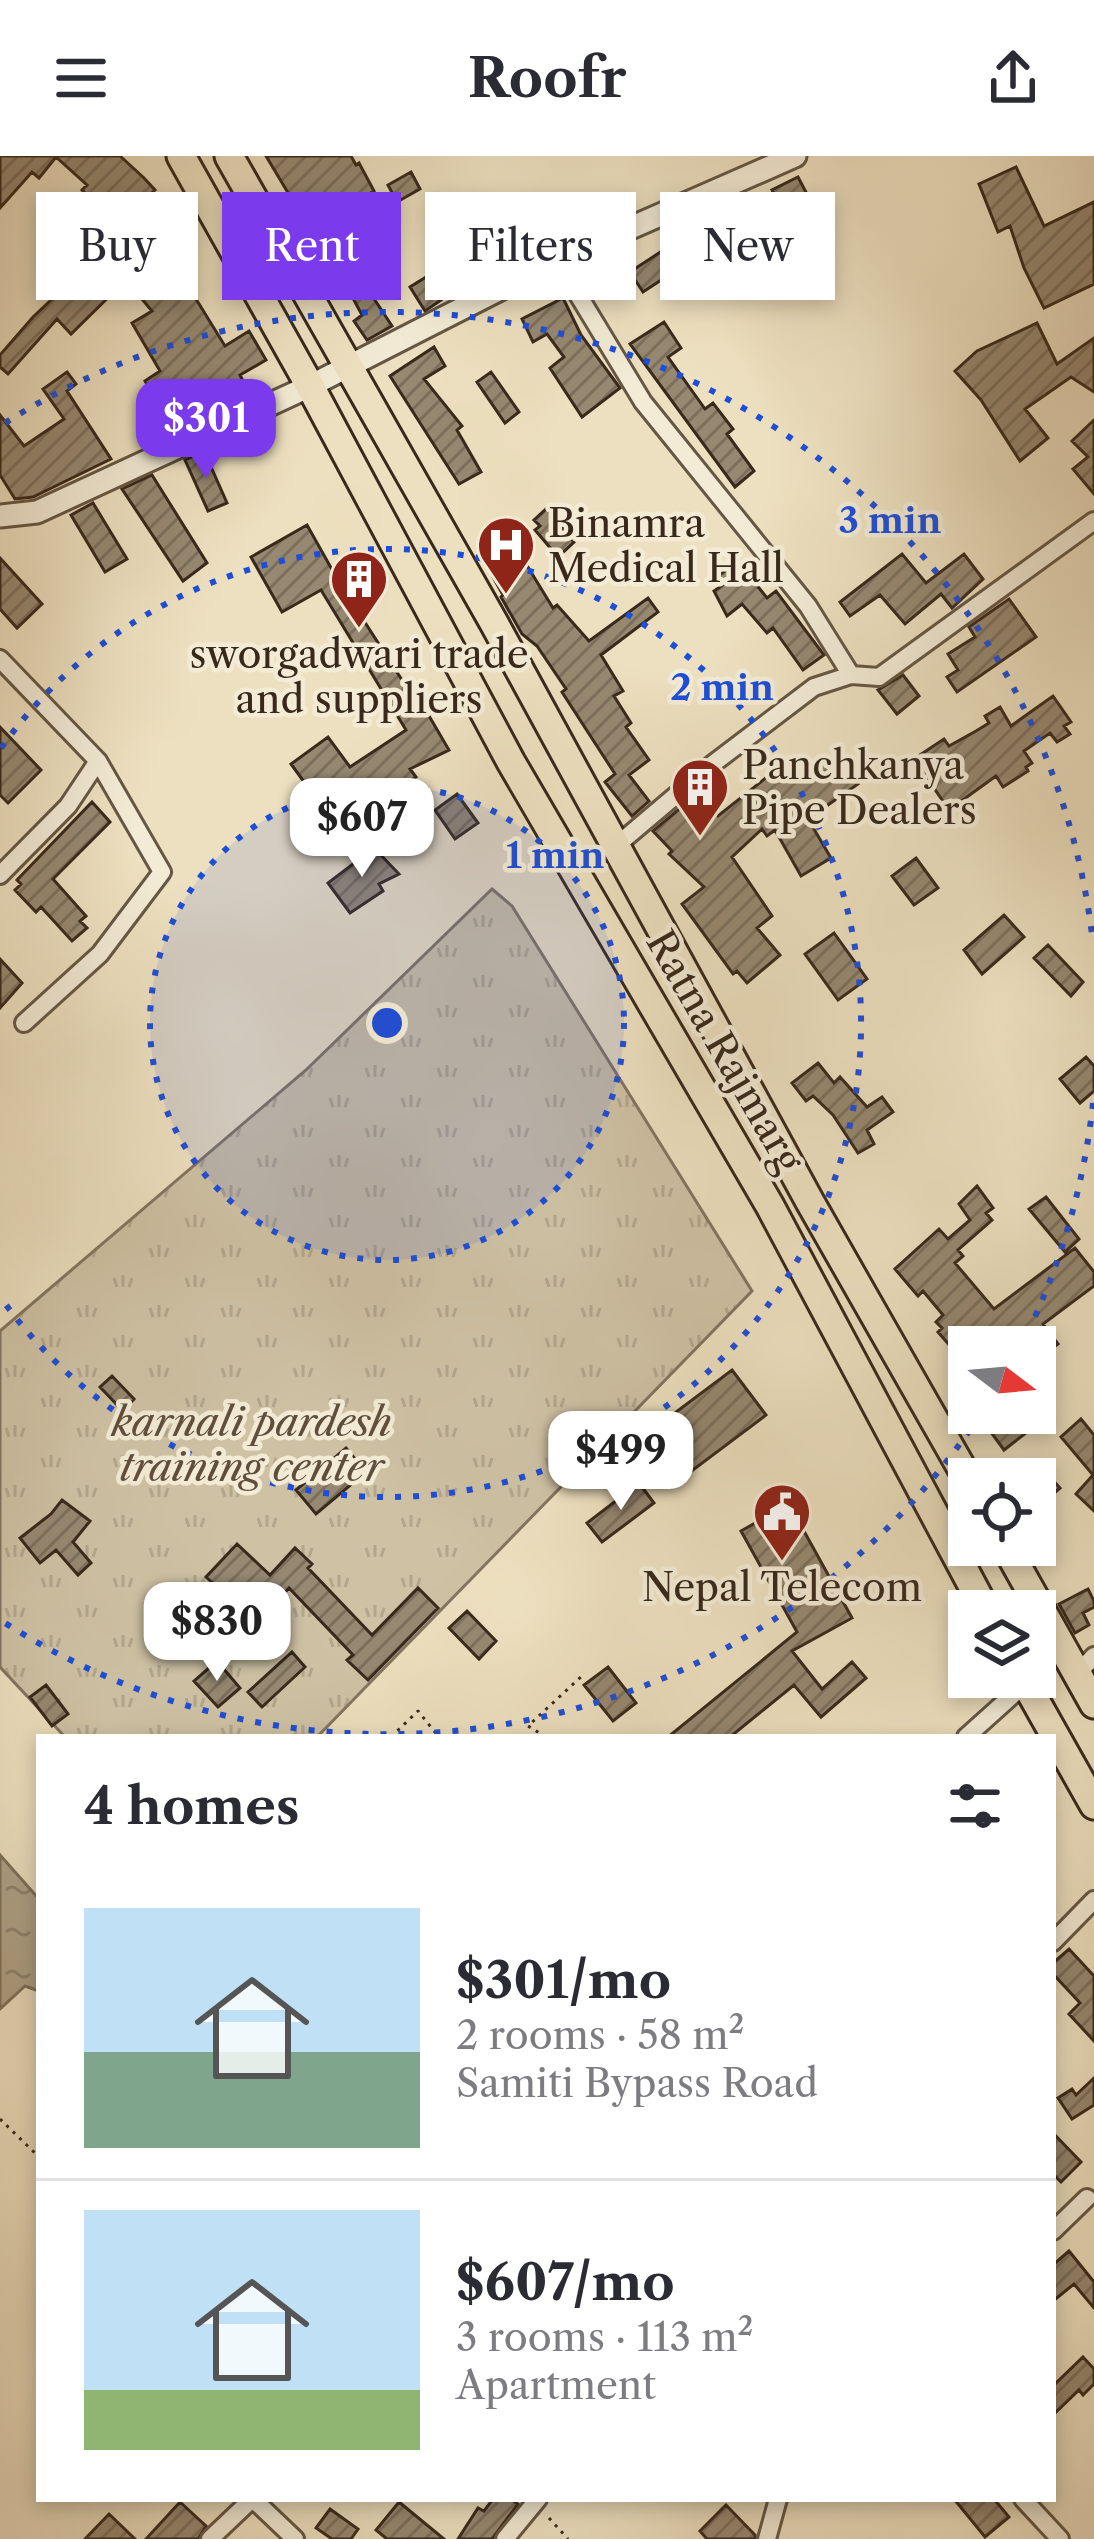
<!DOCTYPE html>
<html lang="en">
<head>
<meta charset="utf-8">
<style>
  :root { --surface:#fff; --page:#f2f2f3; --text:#2b2b33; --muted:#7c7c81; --line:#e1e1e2; --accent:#7c3aed }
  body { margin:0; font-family:"Libre Caslon Text",serif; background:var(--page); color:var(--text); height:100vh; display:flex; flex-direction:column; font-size:45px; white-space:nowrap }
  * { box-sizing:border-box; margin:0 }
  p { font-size:39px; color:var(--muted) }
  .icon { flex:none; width:66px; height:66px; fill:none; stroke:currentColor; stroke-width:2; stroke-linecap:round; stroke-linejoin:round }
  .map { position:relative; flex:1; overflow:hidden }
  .panel { position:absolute; left:36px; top:1578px; width:1020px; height:768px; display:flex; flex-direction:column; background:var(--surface); border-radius:0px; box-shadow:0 6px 18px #0003 }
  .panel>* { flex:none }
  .banner { position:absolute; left:36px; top:36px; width:1023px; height:108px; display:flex; gap:24px }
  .needle { width:78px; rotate:106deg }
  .tools { position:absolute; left:948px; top:1170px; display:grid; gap:24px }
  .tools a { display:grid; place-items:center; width:108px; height:108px; border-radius:0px; background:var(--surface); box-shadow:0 6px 18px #0003; font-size:60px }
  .price { position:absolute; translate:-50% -102px; padding:0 27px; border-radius:24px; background:#fff; color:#222; font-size:39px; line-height:78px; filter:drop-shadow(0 3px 6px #0008) }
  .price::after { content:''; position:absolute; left:50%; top:72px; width:36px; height:27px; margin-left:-18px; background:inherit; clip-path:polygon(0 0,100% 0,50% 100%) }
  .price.selected { background:var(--accent); color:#fff }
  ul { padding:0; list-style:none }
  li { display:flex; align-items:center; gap:36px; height:300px; padding:0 48px }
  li+li { border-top:3px solid var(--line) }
  li span { display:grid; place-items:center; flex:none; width:336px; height:240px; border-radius:0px; color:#555 }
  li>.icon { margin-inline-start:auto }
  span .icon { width:144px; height:144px; fill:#fffc; stroke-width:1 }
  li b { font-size:51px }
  h2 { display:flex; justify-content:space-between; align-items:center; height:144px; padding:0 48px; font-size:51px }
  .pill { padding:0 42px; border-radius:0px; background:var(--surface); box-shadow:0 6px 18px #0003; font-size:42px; line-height:108px }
  .pill.selected { background:var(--accent); color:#fff }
  header { display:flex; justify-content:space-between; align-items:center; height:156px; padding:0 48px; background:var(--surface); font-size:54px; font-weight:700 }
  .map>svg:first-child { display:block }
  .grass { fill:url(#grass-tufts); stroke:#837560; stroke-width:3 }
  .water { fill:url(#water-ripples); stroke:#7f725c; stroke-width:3 }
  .building { fill:url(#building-hatch); stroke:#38291b; stroke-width:3 }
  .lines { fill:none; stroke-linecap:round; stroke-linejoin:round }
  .minor-casing { stroke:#655744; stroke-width:22 }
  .tertiary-casing { stroke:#655744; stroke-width:27 }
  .trunk-casing { stroke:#38291b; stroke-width:33 }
  .path { stroke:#38291b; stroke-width:3; stroke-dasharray:3 6; stroke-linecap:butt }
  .minor { stroke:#f3ebd6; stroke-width:16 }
  .tertiary { stroke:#f3ebd6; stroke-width:21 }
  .trunk { stroke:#ede0c0; stroke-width:27 }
  .ring { fill:none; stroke:#1d4ed8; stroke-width:6; stroke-dasharray:6 12 }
  .labels { text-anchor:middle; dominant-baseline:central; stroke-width:9; stroke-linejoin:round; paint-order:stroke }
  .poi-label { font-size:39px; fill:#38291b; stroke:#f3ebd6; text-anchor:start }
  .street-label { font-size:39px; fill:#38291b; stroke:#f3ebd6 }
  .park-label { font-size:39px; font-style:italic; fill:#5e4f3d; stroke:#f3ebd6 }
  .centre { fill:#1d4ed8; stroke:#f3ebd6; stroke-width:6 }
  .ring-label { font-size:36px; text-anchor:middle; font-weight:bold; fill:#1d4ed8; stroke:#f3ebd6; stroke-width:9; stroke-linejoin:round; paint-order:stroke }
</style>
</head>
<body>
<header><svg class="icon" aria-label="menu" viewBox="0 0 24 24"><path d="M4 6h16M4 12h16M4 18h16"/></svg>Roofr<svg class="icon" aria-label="share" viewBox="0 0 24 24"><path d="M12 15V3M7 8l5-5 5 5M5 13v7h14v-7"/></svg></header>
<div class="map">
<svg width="1094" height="2383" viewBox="0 0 1094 2383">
  <defs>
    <pattern id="grass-tufts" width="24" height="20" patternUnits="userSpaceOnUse" patternTransform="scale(3)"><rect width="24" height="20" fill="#cec1a4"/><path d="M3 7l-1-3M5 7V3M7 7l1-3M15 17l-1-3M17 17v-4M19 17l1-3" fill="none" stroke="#b2a68d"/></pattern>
    <pattern id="water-ripples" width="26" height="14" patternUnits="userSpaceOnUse" patternTransform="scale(3)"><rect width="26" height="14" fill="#afa288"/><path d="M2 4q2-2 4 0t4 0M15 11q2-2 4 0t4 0" fill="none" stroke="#8f846e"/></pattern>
    <pattern id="building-hatch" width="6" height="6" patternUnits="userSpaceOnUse" patternTransform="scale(3)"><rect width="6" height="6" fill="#968871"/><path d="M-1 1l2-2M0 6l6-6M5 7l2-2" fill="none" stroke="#7b6f5c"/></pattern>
  </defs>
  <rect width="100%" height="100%" fill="#ede0c0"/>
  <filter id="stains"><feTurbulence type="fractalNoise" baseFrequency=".00167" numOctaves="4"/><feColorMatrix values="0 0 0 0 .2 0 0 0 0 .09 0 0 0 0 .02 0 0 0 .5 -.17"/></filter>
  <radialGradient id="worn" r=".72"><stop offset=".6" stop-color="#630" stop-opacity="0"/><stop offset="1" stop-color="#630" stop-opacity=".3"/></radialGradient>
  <path class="grass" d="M 492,733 L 512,750 L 752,1135 L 317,1581 L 65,1581 L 0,1511 L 0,1175 L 306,914 Z"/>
  <path class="water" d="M 0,1699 L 39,1743 L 39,1835 L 25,1830 L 0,1853 Z"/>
  <path class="building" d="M 0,0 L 120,0 L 144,22 L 155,34 L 138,49 L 225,190 L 249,175 L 266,204 L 240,219 L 251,241 L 175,276 L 145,225 L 160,215 L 132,167 L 152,155 L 126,124 L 71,178 L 57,163 L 8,218 L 0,211 L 0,199 L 33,161 L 103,95 L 73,67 L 91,43 L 82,34 L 87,29 L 56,1 L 39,22 L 32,16 L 0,52 Z
    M 266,0 L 351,0 L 356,9 L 359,7 L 374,35 L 338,55 L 353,84 L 327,102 Z
    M 1016,11 L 1044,70 L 1094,46 L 1094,128 L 1044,152 L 1024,112 L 1010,70 L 998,76 L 979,28 Z
    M 411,16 L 420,33 L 397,46 L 388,29 Z
    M 798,21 L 820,63 L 794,77 L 772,34 Z
    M 744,38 L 749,53 L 731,61 L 744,85 L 730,95 L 708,54 Z
    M 668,91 L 681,111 L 643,136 L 630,116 Z
    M 426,121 L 441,144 L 425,155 L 410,131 Z
    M 361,123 L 392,170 L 367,184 L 354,165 L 362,159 L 347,131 Z
    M 563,142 L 581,179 L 620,232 L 582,261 L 550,212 L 564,201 L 547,178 L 533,186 L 522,163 Z
    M 664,166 L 681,192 L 668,201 L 705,253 L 713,247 L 733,273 L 727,278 L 754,315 L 735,331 L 630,188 Z
    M 1037,167 L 1057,208 L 1094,182 L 1094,236 L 1071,221 L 1025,253 L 1048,282 L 1020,305 L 981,244 L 955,215 L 977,195 Z
    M 434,191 L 445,210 L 424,223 L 462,270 L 457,274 L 481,316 L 459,328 L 390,220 Z
    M 67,216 L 76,228 L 67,235 L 111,303 L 33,341 L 15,343 L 0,319 L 0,259 L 24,290 L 64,263 L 43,233 Z
    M 491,216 L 519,256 L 505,267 L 477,226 Z
    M 1094,264 L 1094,338 L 1073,313 L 1088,301 L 1072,285 Z
    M 204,295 L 227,347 L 208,355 L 185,304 Z
    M 152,319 L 207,407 L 183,425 L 122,333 Z
    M 93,347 L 127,403 L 105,416 L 71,359 Z
    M 547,352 L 574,386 L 558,401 L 535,374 L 540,370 L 534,364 Z
    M 307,369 L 339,426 L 404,527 L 408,524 L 449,594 L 410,613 L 416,621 L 343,674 L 336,664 L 322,674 L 307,653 L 318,645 L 291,608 L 328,581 L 350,611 L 406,574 L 321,434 L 282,456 L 251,401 Z
    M 902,398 L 926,427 L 964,398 L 983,423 L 952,452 L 941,438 L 905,468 L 880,439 L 850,460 L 840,446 Z
    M 0,402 L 42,448 L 17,472 L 0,453 Z
    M 523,403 L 553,452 L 557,449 L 589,485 L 648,442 L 658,456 L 601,499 L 623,535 L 614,540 L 631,567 L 626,571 L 649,604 L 629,619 L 649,645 L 632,660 L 605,626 L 615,618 L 562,536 L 566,533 L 537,490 L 522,478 L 501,441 L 503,439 L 493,421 Z
    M 734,408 L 740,416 L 744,413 L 767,442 L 776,435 L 824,499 L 803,514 L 773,472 L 767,477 L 742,448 L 727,460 L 714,435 L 723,429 L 717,421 Z
    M 1009,443 L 1036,481 L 957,536 L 947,521 L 958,514 L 948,498 L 975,481 L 969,471 Z
    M 903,519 L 919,540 L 897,558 L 878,534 Z
    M 1053,540 L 1071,566 L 1064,570 L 1070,578 L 1057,586 L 1050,577 L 1024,595 L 1032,607 L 1026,611 L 1028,615 L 1003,631 L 996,620 L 949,654 L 914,603 L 944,583 L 949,590 L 976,575 L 989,567 L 985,560 L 1000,551 L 1011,570 Z
    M 0,571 L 41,614 L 8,647 L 0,639 Z
    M 838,600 L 858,628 L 808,663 L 831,702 L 801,720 L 775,674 L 767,680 L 762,673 L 732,701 L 772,760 L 757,772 L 780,799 L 747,827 L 737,815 L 733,818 L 682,748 L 704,731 L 669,698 L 672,695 L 653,675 L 697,638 L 718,660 L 792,601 L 804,616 L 822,603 L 826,608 Z
    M 457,638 L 478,667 L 455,683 L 435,654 Z
    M 92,646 L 110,666 L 53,723 L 86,760 L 80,765 L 87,772 L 72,785 L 41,751 L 36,756 L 15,734 L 21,728 L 17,724 Z
    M 374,692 L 399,718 L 379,728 L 383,735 L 350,757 L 328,727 Z
    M 916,702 L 938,732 L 914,749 L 892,720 Z
    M 1004,759 L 1024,781 L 982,818 L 964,794 Z
    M 834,777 L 867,823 L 838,844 L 805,798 Z
    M 1048,789 L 1083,826 L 1071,840 L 1034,802 Z
    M 0,803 L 22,827 L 0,852 Z
    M 1086,901 L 1094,910 L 1094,935 L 1080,947 L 1060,923 Z
    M 818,907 L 834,927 L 840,921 L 867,951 L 882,941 L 893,956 L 867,974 L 874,988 L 858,997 L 833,959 L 813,940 L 806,945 L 792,927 Z
    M 977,1030 L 993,1052 L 986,1057 L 992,1064 L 958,1094 L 963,1100 L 955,1107 L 994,1153 L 1075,1092 L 1094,1116 L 1094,1130 L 1043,1168 L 1058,1188 L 1035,1205 L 1035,1191 L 981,1191 L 973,1183 L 966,1189 L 961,1183 L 951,1191 L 938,1176 L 942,1172 L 936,1166 L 943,1159 L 923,1135 L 918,1140 L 895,1113 L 939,1073 L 948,1083 L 970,1064 L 959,1048 Z
    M 1046,1041 L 1079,1083 L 1065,1096 L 1029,1053 Z
    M 732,1214 L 766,1259 L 685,1320 L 652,1274 Z
    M 112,1220 L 134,1243 L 123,1255 L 100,1231 Z
    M 977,1257 L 1019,1257 L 1031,1273 L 1004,1294 Z
    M 1081,1263 L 1094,1279 L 1094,1355 L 1076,1338 L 1093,1319 L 1061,1281 Z
    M 346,1292 L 366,1316 L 316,1358 L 296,1334 Z
    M 1035,1304 L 1060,1332 L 1035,1354 L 1035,1323 L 1014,1323 Z
    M 639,1327 L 654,1347 L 602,1386 L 587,1367 Z
    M 62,1344 L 90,1365 L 73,1386 L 91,1407 L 78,1419 L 56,1394 L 40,1407 L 20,1382 L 51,1358 Z
    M 789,1348 L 852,1462 L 792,1495 L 822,1533 L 852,1506 L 866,1522 L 821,1561 L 794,1529 L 730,1581 L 668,1581 L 797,1476 L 741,1375 Z
    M 237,1388 L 270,1419 L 295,1392 L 312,1408 L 308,1412 L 372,1479 L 418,1432 L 438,1452 L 368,1524 L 347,1504 L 353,1499 L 289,1432 L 245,1480 L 228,1464 L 240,1452 L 206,1421 Z
    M 1088,1433 L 1094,1445 L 1094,1451 L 1083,1457 L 1089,1469 L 1075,1477 L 1059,1448 Z
    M 189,1449 L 212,1468 L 187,1498 L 165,1479 Z
    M 467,1455 L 496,1485 L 479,1503 L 449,1472 Z
    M 292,1496 L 305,1511 L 262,1551 L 248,1536 Z
    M 217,1505 L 240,1532 L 218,1551 L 194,1525 Z
    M 608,1511 L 636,1547 L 613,1565 L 584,1529 Z
    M 46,1529 L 68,1558 L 52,1570 L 30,1541 Z
    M 1069,1793 L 1094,1820 L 1094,1885 L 1069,1858 L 1080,1847 L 1053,1818 L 1053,1807 Z
    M 1094,1922 L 1094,1949 L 1072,1963 L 1058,1942 L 1072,1933 L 1076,1939 Z
    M 1053,1977 L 1081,2006 L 1061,2026 L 1053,2018 Z
    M 1069,2095 L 1094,2126 L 1094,2152 L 1074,2128 L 1053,2145 L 1053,2109 Z
    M 1083,2201 L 1094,2213 L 1094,2228 L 1083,2239 L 1079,2234 L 1053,2259 L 1053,2230 Z
    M 493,2343 L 511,2343 L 518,2348 L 492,2383 L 458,2383 L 478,2352 L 484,2355 Z
    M 954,2343 L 994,2343 L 1009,2361 L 985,2381 Z
    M 180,2346 L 206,2370 L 198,2383 L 146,2383 Z
    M 399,2346 L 444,2383 L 387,2383 L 376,2374 Z
    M 726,2349 L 755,2379 L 755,2383 L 707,2383 L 700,2375 Z
    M 330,2353 L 358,2373 L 351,2383 L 332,2383 L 316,2372 Z
    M 109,2358 L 135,2383 L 85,2383 Z"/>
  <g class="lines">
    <g class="minor-casing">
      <path id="minor" d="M 557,104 L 643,246 L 808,450 L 851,519 L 879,521 L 1094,365
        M 0,503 L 98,605 L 162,716 L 100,798 L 24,867
        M 616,690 L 714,607 L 814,531 L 851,519
        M 0,719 L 68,650 L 98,605
        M 1077,1518 L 1094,1500
        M 966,1581 L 1025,1528
        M 1053,1786 L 1094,1744
        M 1053,2075 L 1087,2042
        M 253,2343 L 295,2383
        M 1023,2343 L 1060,2383
        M 210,2383 L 252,2343
        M 505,2383 L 538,2343
        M 767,2383 L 778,2343"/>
    </g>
    <g class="tertiary-casing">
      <path id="tertiary" d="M 0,360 L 37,356 L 310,230 L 557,104 L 795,0"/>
    </g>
    <g class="trunk-casing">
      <path id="trunk" d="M 181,0 L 310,230 L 511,606 L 770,1050 L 986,1455
        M 229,0 L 494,467 L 810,1046 L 969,1325
        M 1005,1389 L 1094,1548
        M 1022,1521 L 1094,1649"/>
    </g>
    <path class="path" d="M 391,1581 L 418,1555 L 439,1581
      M 546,1581 L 528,1570 L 584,1518
      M 0,1963 L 39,2001
      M 549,2362 L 568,2383"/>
    <use href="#minor" class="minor"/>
    <use href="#tertiary" class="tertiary"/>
    <use href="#trunk" class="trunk"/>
  </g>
  <circle cx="387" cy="867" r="237" fill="#1d4ed8" fill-opacity=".12"/>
  <g class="ring">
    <circle cx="387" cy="867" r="237"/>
    <path d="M1 592A474 474 0 1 1 1 1142"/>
    <path d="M1093 947A711 711 0 0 1 1021 1190M980 1259A711 711 0 0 1 5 1467M5 267A711 711 0 0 1 1093 787"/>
  </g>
  <defs>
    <g id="hospital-pin" transform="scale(3)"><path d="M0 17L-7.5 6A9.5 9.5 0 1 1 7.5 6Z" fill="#8f2418" stroke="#f3ebd6"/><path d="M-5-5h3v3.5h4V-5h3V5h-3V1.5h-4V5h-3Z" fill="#fff"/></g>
    <g id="building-pin" transform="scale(3)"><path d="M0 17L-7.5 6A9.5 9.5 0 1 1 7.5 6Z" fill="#8f2418" stroke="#f3ebd6"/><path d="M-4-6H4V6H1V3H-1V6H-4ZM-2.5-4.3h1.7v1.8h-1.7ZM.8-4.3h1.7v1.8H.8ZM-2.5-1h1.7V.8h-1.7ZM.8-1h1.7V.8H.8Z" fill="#fff"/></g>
    <g id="civic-pin" transform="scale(3)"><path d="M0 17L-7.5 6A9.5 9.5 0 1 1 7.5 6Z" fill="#8f2418" stroke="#f3ebd6"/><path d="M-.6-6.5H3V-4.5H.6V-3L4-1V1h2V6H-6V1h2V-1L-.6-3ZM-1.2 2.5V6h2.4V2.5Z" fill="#fff"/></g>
  </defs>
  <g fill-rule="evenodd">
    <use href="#hospital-pin" x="506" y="389"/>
    <use href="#building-pin" x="359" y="423"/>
    <use href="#building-pin" x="700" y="631"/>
    <use href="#civic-pin" x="782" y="1356"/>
  </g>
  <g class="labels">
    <g class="poi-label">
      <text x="548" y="367">Binamra<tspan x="548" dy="45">Medical Hall</tspan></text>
      <text x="359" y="498" text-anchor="middle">sworgadwari trade<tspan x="359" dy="45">and suppliers</tspan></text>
      <text x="742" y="609">Panchkanya<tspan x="742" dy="45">Pipe Dealers</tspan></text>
      <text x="782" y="1431" text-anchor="middle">Nepal Telecom</text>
    </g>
    <g class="street-label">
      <text transform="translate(725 895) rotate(60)">Ratna Rajmarg</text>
    </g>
    <g class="park-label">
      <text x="252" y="1266">karnali pardesh<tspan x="252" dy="45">training center</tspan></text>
    </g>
  </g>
  <circle cx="387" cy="867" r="18" class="centre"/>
  <g class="ring-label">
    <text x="890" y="377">3 min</text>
    <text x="722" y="544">2 min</text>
    <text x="555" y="712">1 min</text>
  </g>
  <rect width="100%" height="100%" filter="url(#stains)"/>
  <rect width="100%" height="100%" fill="url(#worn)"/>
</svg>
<div class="tools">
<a><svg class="needle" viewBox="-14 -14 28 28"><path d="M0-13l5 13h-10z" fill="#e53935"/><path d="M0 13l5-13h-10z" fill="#7c7c81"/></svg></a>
<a><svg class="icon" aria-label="locate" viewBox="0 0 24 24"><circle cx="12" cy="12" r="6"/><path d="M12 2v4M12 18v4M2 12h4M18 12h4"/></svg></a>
<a><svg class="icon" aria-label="layers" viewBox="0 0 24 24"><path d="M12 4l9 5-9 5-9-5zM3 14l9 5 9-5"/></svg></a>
</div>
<b class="price selected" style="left:206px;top:325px">$301</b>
<b class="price" style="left:362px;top:724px">$607</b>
<b class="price" style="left:621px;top:1357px">$499</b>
<b class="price" style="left:217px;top:1528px">$830</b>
<div class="banner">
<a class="pill">Buy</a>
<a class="pill selected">Rent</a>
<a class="pill">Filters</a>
<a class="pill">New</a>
</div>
<section class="panel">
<h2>4 homes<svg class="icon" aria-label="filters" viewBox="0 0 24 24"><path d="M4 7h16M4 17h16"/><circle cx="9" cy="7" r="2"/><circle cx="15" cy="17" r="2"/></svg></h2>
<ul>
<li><span style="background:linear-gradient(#bfe0f5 60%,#7fa58c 0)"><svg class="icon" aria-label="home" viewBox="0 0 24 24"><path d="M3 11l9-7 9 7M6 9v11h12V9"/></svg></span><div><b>$301/mo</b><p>2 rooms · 58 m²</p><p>Samiti Bypass Road</p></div></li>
<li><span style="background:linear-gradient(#bfe0f5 75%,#8fb573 0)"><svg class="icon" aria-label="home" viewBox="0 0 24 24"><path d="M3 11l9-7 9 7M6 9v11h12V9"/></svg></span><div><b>$607/mo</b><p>3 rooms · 113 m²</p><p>Apartment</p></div></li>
</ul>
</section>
</div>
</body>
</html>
